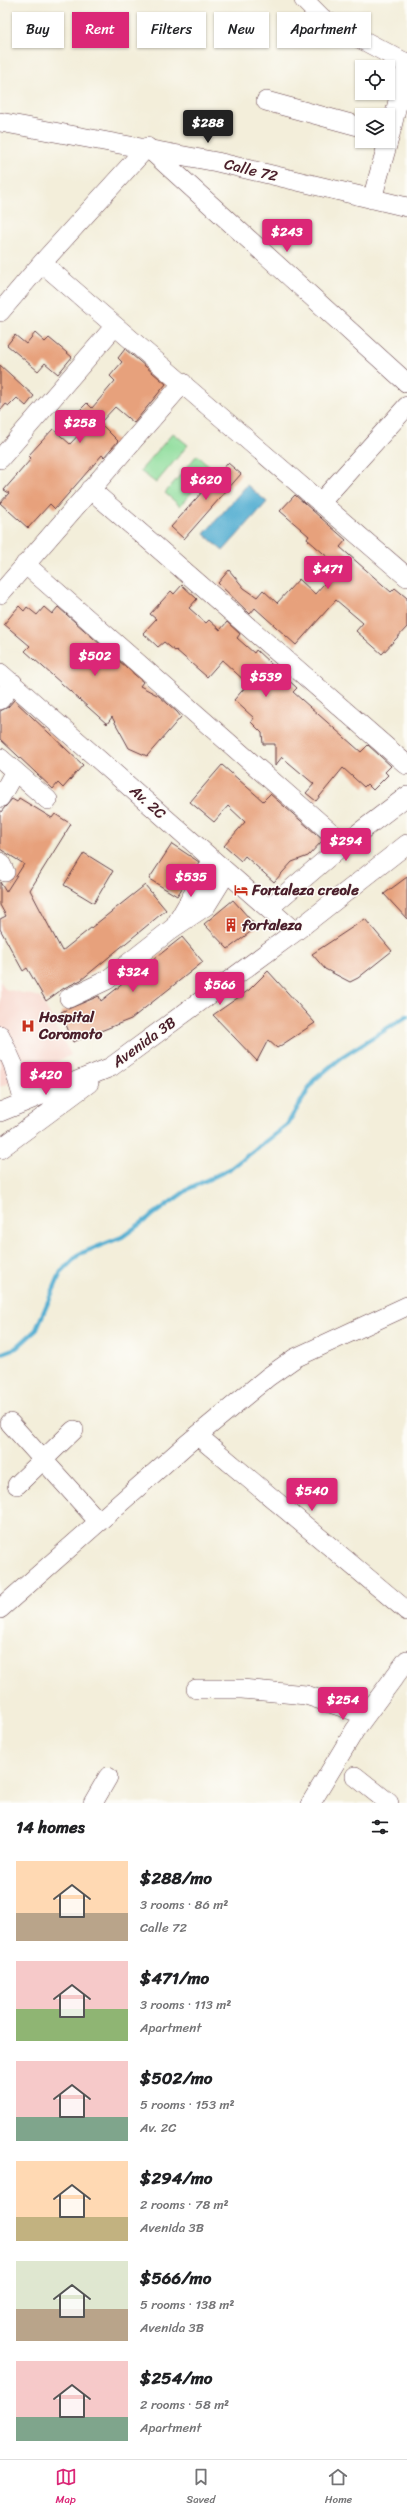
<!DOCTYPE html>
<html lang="en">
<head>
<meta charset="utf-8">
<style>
  :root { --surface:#fff; --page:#f6f6f6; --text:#202124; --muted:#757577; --line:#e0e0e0; --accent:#db2777 }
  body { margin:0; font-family:Sriracha,sans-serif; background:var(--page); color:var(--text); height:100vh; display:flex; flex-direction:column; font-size:15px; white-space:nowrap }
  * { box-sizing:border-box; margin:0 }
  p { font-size:13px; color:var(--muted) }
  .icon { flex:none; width:22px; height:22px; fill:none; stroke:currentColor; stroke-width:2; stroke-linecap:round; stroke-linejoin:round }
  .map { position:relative; height:1803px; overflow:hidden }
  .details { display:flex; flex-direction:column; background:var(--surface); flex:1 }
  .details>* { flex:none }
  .hud { position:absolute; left:12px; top:12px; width:383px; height:36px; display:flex; gap:8px }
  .controls { position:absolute; left:355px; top:60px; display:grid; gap:8px }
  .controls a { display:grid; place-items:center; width:40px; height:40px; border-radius:0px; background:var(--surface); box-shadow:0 1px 3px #0004; font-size:20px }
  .price { position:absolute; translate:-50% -34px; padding:0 9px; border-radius:4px; background:var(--accent); color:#fff; font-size:13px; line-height:26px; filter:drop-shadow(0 1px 2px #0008) }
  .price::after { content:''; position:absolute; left:50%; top:24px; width:12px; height:9px; margin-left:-6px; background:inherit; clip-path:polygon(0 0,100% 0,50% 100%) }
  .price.active { background:#222; color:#fff }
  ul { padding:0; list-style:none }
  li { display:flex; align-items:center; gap:12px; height:100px; padding:0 16px }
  li span { display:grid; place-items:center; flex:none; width:112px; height:80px; border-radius:0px; color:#555 }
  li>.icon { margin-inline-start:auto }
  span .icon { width:48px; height:48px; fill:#fffc; stroke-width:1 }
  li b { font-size:17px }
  h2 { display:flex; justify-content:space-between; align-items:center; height:48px; padding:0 16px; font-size:17px }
  .pill { padding:0 14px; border-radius:0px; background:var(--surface); box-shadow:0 1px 3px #0004; font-size:14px; line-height:36px }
  .pill.active { background:var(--accent); color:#fff }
  .menu { display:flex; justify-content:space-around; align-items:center; height:56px; border-top:1px solid var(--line); background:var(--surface); font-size:11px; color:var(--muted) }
  .menu a { display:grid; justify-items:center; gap:2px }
  .menu .active { color:var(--accent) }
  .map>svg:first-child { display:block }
  .built { fill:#f7d1c7 }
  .green { fill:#8edd9b; stroke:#6c7e63 }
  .water { fill:#54afd2; stroke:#4f677e }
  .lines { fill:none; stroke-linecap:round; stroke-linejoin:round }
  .stream { stroke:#54afd2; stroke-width:4.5 }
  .building { fill:#e7a17b }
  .minor-casing { stroke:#633e45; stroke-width:20 }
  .minor { stroke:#fff; stroke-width:19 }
  .labels { text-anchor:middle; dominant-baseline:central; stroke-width:3; stroke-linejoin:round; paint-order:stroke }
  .street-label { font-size:15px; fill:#4a1f2b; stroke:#fdfcf7 }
  .poi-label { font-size:15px; font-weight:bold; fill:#4a1f2b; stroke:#fdfcf7; text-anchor:start }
</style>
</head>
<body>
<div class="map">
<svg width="407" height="1803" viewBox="0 0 407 1803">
  <rect width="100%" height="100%" fill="#fdfcf7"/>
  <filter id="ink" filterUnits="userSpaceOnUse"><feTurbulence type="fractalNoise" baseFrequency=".025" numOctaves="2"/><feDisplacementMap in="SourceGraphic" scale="8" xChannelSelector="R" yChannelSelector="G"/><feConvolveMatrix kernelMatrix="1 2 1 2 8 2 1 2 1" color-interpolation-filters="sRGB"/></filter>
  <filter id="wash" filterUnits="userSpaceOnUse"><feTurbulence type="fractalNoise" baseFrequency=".012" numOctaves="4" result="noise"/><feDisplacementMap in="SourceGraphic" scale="16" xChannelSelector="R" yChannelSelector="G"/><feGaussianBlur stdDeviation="0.9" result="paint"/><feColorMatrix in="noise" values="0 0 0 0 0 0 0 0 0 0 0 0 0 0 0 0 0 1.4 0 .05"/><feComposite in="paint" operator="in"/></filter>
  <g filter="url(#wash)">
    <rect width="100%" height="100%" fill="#f3eeda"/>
    <path class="built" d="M 0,981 L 5,989 L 40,997 L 71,1055 L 0,1087 Z"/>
    <path class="green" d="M 173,433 L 188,445 L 156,483 L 140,471 Z
      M 197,455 L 212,468 L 180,506 L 165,493 Z"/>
    <path class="water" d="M 247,485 L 267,502 L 223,551 L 204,534 Z"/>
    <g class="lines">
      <path class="stream" d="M 0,1354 L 16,1348 L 36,1330 L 61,1272 L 79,1254 L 122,1237 L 190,1188 L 230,1169 L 287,1125 L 314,1080 L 342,1057 L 407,1016"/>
    </g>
    <g id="blocks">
      <path class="building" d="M 35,333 L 45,342 L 49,338 L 72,357 L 58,374 L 45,363 L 38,371 L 7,345 L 15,335 L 26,344 Z
        M 125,349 L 166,384 L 134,423 L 115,407 L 100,423 L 118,441 L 104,457 L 102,455 L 55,509 L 50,504 L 28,528 L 0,503 L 9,493 L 4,490 L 31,459 L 28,456 L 53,429 L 70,444 L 85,428 L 73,417 L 87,403 L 92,408 L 115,381 L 110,376 L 122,362 L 118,358 Z
        M 0,365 L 34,396 L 26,406 L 17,398 L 9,406 L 6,404 L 0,411 Z
        M 228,463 L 241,474 L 184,539 L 171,527 Z
        M 295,495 L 346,540 L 340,547 L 391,592 L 395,588 L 407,598 L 407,627 L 382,654 L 356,631 L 363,623 L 336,600 L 296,645 L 255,608 L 250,614 L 218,583 L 229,570 L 244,588 L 257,597 L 263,590 L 277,603 L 299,579 L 315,594 L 339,567 L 307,539 L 309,536 L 280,511 Z
        M 182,585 L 197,599 L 189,608 L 206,623 L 209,620 L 220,630 L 227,622 L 240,634 L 237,638 L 254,653 L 256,650 L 297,688 L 293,692 L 361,752 L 368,745 L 391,766 L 385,772 L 388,775 L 373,790 L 367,784 L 364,787 L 343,768 L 316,801 L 306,793 L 314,784 L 282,757 L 275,766 L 275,744 L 263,744 L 262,733 L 251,722 L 254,718 L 234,700 L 248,684 L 222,660 L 207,677 L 176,650 L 175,651 L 164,642 L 158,647 L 143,633 L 156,619 L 150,614 L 171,591 L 174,594 Z
        M 19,606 L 24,611 L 27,607 L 37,615 L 44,607 L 52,614 L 58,607 L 143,682 L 140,686 L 159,696 L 177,712 L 181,717 L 147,756 L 129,748 L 112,717 L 107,724 L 25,651 L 30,646 L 4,624 Z
        M 14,700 L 83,765 L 63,788 L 58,783 L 53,789 L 0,739 L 0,711 L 8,707 Z
        M 222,765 L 263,801 L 270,794 L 323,840 L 308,856 L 292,862 L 274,882 L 245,856 L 241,861 L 224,846 L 245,822 L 228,806 L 214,822 L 190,802 Z
        M 19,798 L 52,818 L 55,814 L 71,824 L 30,890 L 62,951 L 145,885 L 166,910 L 81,980 L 64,988 L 46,1001 L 27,968 L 23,971 L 0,929 L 0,919 L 6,916 L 0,905 L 0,882 L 6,892 L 24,864 L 0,849 L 0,813 L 12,799 L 17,802 Z
        M 172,844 L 199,862 L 177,896 L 149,879 Z
        M 84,853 L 113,871 L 94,903 L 64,885 Z
        M 407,877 L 407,919 L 384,894 Z
        M 233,900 L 257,927 L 228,949 L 204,924 Z
        M 365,919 L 392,951 L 358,978 L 350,982 L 325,969 L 312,954 Z
        M 182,937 L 203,962 L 131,1019 L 73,1042 L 61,1012 L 99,996 L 101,1001 Z
        M 268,971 L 315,1023 L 277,1048 L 268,1040 L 257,1061 L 213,1015 L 249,990 Z"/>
    </g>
  </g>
  <g filter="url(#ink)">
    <use href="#blocks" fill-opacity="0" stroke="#633e45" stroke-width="1"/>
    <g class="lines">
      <g class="minor-casing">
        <path id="minor" d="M 304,0 L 323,19 L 406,63
          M 266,101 L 362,127
          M 0,122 L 217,162 L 407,207
          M 372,199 L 390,135 L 407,62
          M 0,312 L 42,263
          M 407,383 L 147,147 L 42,263 L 407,577
          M 0,459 L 115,326
          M 90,489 L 407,765
          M 320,503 L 407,406
          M 25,564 L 344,844
          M 0,594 L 183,383
          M 0,673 L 295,932
          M 0,700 L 13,683
          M 0,758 L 48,800
          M 0,798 L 15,771
          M 0,862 L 5,872
          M 269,908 L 344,844 L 407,796
          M 176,924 L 213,860
          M 69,998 L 107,980 L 173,928 L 206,906 L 227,872
          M 0,1035 L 13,1064 L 24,1102
          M 0,1112 L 111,1067 L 295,932 L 407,844
          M 0,1149 L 89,1083
          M 10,1423 L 99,1522
          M 198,1436 L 407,1611
          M 17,1485 L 74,1430
          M 0,1609 L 187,1444 L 268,1377 L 295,1358 L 407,1306
          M 196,1689 L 242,1689 L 306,1695 L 366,1715
          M 355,1776 L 389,1803
          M 93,1803 L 108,1777
          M 311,1803 L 355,1730 L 407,1660"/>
      </g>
      <use href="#minor" class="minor"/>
    </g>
  </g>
  <defs>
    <g id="hotel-bare" transform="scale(1.08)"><path d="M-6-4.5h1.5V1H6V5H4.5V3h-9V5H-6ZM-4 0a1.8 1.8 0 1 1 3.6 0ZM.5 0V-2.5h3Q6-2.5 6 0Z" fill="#c8321e" stroke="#fdfcf7" stroke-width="2.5" paint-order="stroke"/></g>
    <g id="building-bare" transform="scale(1.08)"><path d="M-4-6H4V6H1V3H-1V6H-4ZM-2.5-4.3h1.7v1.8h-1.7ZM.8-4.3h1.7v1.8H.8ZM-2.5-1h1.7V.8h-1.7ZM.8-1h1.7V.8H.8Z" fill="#c8321e" stroke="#fdfcf7" stroke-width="2.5" paint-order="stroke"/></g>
    <g id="hospital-bare" transform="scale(1.08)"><path d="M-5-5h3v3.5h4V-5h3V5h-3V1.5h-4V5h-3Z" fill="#c8321e" stroke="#fdfcf7" stroke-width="2.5" paint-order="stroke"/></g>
  </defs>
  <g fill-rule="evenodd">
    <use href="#hotel-bare" x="241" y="890"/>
    <use href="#building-bare" x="231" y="925"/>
    <use href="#hospital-bare" x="28" y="1026"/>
  </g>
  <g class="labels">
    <g class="street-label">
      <text transform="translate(251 170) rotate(14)">Calle 72</text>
      <text transform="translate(148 802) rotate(42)">Av. 2C</text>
      <text transform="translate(144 1042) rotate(-36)">Avenida 3B</text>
    </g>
    <g class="poi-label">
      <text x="252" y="890">Fortaleza creole</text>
      <text x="242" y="925">fortaleza</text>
      <text x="39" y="1017">Hospital<tspan x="39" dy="17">Coromoto</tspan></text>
    </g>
  </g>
</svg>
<div class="controls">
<a><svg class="icon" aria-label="locate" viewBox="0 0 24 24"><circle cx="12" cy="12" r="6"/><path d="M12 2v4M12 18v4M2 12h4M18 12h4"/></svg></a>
<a><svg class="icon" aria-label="layers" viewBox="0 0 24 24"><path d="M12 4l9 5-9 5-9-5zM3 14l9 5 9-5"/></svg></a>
</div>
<b class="price active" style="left:208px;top:144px">$288</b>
<b class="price" style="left:287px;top:253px">$243</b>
<b class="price" style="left:80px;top:444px">$258</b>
<b class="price" style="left:206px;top:501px">$620</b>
<b class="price" style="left:328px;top:590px">$471</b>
<b class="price" style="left:95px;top:677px">$502</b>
<b class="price" style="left:266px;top:698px">$539</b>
<b class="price" style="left:346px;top:862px">$294</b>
<b class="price" style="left:191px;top:898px">$535</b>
<b class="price" style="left:133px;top:993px">$324</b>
<b class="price" style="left:220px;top:1006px">$566</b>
<b class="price" style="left:46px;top:1096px">$420</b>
<b class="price" style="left:312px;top:1512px">$540</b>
<b class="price" style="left:343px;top:1721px">$254</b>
<div class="hud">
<a class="pill">Buy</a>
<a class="pill active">Rent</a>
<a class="pill">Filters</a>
<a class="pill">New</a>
<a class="pill">Apartment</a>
</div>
</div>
<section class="details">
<h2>14 homes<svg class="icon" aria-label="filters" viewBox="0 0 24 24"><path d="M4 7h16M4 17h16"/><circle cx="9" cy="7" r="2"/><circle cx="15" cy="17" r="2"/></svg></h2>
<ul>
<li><span style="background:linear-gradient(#ffd9b3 65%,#b9a48a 0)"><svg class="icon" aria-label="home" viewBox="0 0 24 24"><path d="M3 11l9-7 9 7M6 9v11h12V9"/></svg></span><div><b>$288/mo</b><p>3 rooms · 86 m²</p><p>Calle 72</p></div></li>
<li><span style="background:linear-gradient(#f6c9c9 60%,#8fb573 0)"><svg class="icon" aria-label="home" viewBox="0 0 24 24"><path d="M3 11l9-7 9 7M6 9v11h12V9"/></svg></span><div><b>$471/mo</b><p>3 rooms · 113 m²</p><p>Apartment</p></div></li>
<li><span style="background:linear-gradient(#f6c9c9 70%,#7fa58c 0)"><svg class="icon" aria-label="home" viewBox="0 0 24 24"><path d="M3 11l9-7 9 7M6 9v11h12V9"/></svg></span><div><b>$502/mo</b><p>5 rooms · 153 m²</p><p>Av. 2C</p></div></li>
<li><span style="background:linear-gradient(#ffd9b3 70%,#c2b280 0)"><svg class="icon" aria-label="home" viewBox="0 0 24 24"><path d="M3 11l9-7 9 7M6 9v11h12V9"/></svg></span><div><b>$294/mo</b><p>2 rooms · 78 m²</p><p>Avenida 3B</p></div></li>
<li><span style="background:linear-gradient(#dfe7d0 60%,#b9a48a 0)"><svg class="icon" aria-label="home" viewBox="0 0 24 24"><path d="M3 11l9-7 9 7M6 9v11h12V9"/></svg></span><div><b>$566/mo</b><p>5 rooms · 138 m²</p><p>Avenida 3B</p></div></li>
<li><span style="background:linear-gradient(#f6c9c9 70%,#7fa58c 0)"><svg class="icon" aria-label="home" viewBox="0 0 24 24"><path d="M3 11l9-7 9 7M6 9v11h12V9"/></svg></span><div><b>$254/mo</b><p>2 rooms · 58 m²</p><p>Apartment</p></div></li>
</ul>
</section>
<nav class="menu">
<a class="active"><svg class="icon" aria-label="map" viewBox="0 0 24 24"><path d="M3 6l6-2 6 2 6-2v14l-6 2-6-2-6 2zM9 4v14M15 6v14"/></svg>Map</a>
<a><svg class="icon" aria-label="saved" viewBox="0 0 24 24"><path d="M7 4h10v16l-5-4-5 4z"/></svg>Saved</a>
<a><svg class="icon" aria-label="home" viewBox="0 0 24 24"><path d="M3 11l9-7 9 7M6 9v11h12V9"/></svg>Home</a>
</nav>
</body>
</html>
